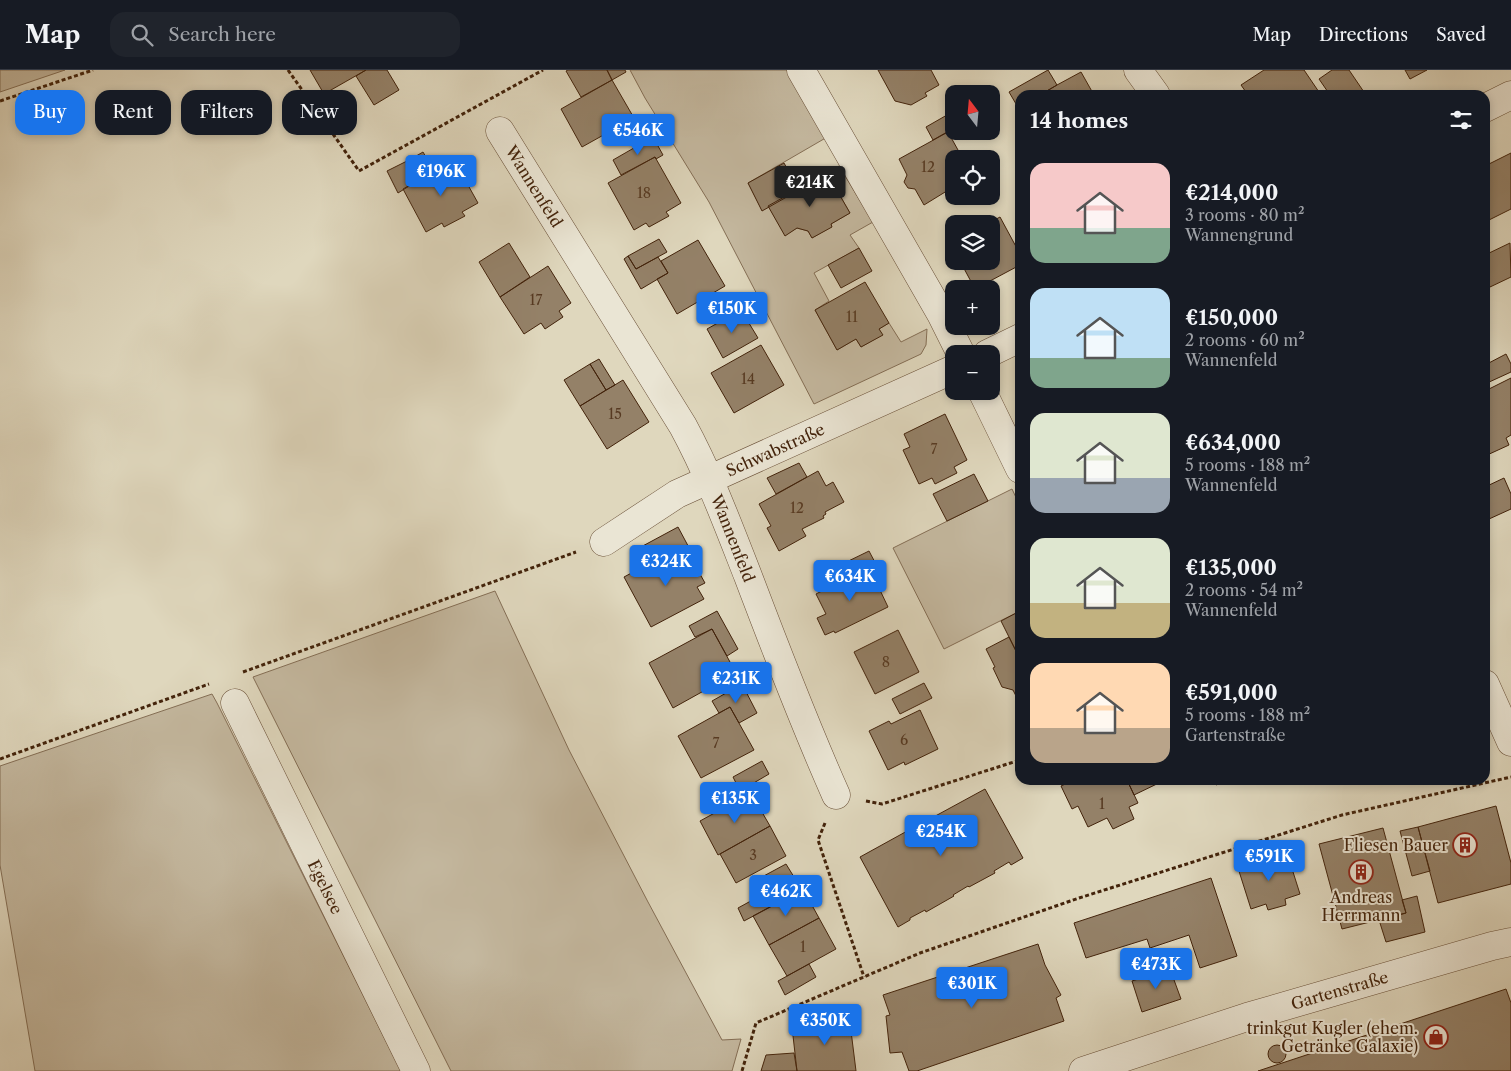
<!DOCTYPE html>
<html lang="en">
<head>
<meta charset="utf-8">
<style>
  :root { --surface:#171b24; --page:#20242c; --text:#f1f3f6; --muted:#9ea1a6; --line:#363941; --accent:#1a73e8 }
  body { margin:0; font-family:"Libre Caslon Text",serif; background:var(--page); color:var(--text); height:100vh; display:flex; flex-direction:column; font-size:19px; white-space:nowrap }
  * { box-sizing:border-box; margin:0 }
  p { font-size:16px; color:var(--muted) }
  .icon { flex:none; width:28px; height:28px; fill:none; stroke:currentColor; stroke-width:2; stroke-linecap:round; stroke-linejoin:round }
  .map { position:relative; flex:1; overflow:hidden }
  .sheet { position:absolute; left:1015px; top:20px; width:475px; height:695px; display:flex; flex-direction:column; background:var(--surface); border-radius:15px; box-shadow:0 2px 8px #0003 }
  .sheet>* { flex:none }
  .guide { position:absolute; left:15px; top:20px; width:475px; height:45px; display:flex; gap:10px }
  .needle { width:32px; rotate:344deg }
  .fabs { position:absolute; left:945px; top:15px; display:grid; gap:10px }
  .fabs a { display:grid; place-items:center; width:55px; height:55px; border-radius:10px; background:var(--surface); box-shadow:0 2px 8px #0003; font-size:25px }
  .price { position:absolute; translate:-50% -42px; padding:0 11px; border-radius:5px; background:var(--accent); color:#fff; font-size:16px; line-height:32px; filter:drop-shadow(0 1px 2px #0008) }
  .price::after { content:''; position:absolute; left:50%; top:30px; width:15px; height:11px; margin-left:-8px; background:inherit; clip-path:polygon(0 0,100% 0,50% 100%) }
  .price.current { background:#222; color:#fff }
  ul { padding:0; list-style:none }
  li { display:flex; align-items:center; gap:15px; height:125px; padding:0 15px }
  li span { display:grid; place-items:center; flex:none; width:140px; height:100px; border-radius:15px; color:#555 }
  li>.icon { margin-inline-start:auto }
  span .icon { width:60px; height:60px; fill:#fffc; stroke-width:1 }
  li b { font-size:21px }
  h2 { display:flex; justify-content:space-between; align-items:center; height:60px; padding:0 15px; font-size:21px }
  .pill { padding:0 18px; border-radius:15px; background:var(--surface); box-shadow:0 2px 8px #0003; font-size:18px; line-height:45px }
  .pill.current { background:var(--accent); color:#fff }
  header { display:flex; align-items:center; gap:30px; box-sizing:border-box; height:70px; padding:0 25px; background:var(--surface); border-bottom:1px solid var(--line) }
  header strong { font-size:24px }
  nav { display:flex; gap:28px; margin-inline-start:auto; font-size:18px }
  .search { width:350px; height:45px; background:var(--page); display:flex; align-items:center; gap:12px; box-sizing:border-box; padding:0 18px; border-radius:15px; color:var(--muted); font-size:19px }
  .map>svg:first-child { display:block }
  .green { fill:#c4b89f; stroke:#846e55 }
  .building { fill:#948168; stroke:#43230b }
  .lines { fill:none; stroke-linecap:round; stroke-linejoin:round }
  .minor-casing { stroke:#6a5038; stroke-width:29 }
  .path { stroke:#43230b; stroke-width:3; stroke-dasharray:4 2.5; stroke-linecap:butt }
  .minor { stroke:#eae5d4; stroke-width:28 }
  .labels { text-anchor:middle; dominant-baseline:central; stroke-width:4; stroke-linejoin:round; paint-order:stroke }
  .number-label { font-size:14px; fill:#573a22 }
  .street-label { font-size:16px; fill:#43230b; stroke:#eae5d4 }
  .poi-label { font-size:16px; fill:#43230b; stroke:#eae5d4; text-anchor:end }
</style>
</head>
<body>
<header>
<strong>Map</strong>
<div class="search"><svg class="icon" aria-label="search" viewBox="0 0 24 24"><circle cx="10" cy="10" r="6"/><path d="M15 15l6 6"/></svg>Search here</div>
<nav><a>Map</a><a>Directions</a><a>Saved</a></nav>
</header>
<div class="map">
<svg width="1511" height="1001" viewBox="0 0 1511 1001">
  <rect width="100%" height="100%" fill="#dfd7bd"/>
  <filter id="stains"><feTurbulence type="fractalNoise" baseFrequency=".004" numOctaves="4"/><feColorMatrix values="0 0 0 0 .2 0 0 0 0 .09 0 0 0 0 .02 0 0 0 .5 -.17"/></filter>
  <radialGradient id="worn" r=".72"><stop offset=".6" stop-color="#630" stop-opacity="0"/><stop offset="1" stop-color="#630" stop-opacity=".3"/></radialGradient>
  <path class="green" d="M 0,0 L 65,0 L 0,22 Z
    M 630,0 L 791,0 L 829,66 L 748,113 L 762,140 L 769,137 L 785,165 L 797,158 L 808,161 L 812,168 L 831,157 L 831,154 L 850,143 L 827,103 L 839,96 L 873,152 L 850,165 L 859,178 L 814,203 L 829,231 L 815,240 L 837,280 L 856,269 L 861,277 L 882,265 L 879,259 L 889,253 L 901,272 L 927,259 L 926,275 L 921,284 L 814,334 L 709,132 L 645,28 Z
    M 1012,419 L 1020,436 L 1020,541 L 944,579 L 893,478 Z
    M 495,521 L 569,680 L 648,832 L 722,970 L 741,969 L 732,1001 L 451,1001 L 253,607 Z
    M 212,624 L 217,633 L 401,1001 L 35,1001 L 0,795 L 0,696 Z"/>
  <path class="building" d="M 310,0 L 366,0 L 324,24 Z
    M 366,0 L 387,0 L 399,20 L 374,35 L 356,6 Z
    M 568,0 L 607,0 L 612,10 L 581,27 L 566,1 Z
    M 607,0 L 625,0 L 626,2 L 612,10 Z
    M 878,0 L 931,0 L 939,15 L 925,23 L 927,26 L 911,35 L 895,31 Z
    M 1048,0 L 1057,15 L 1040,25 L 1020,25 L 1020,38 L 1019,39 L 1009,22 Z
    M 1264,0 L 1304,0 L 1321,25 L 1248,25 L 1241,15 Z
    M 1332,0 L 1349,0 L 1366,25 L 1330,25 L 1319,9 Z
    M 1405,0 L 1427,0 L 1410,9 Z
    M 1081,2 L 1094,25 L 1040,25 L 1057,15 Z
    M 612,10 L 634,48 L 582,77 L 561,39 Z
    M 954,41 L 954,58 L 933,70 L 926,57 Z
    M 634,48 L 640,59 L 620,70 L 613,59 Z
    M 948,62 L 963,89 L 954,89 L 954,123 L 950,119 L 924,135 L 915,119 L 908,118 L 904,112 L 907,105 L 899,89 Z
    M 653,67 L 663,85 L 656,89 L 655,87 L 621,105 L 613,90 Z
    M 423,82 L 434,101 L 422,108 L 411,89 Z
    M 1511,83 L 1511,139 L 1489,150 L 1485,141 L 1485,96 Z
    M 655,87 L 681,133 L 666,142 L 669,146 L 649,157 L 646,153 L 634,160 L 608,113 Z
    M 411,89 L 422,108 L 398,123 L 387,101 Z
    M 454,90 L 478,133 L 462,142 L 465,146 L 444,157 L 442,153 L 426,162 L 403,119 Z
    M 784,93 L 799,120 L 762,141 L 748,113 Z
    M 827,103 L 850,143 L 831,154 L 832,157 L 812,168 L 808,161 L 797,158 L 785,166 L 768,136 Z
    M 1000,147 L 1020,184 L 1020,195 L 975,219 L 960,191 L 991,191 L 991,154 L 987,154 Z
    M 659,169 L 667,182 L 636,199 L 628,186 Z
    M 698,170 L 725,216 L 677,244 L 657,209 L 668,203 L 661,191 Z
    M 509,173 L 530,207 L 500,227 L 479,192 Z
    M 1510,173 L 1511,207 L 1490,217 L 1485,208 L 1485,185 Z
    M 859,178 L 872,201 L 841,218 L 828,195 Z
    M 628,186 L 636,199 L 658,187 L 668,203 L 641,219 L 624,189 Z
    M 548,196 L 571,233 L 559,241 L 563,247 L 545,259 L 541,253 L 524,264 L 500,227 Z
    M 865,212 L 889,253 L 879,259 L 883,265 L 861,277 L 856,269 L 837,280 L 815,240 Z
    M 741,240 L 758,268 L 723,288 L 707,259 Z
    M 761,275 L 784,315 L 734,343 L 711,303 Z
    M 1506,284 L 1511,294 L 1511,302 L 1487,313 L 1485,309 L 1485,295 Z
    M 599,289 L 615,315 L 606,320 L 590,294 Z
    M 590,294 L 606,320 L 580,336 L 564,310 Z
    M 1511,308 L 1511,365 L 1506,368 L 1509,375 L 1485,386 L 1485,321 Z
    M 623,310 L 649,352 L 607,379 L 580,336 Z
    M 945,344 L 967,390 L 954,397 L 957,403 L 935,414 L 932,408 L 919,414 L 903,380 L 910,377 L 904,364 Z
    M 799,393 L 807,407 L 776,424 L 767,408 Z
    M 818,401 L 826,416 L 833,412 L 844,432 L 825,442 L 826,444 L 823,446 L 824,448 L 802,459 L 806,466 L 779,481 L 767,458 L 771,456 L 759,434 Z
    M 974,404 L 988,431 L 947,451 L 933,424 Z
    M 1504,408 L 1511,424 L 1511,439 L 1489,449 L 1485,440 L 1485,417 Z
    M 678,457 L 694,487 L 684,493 L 676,479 L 648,494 L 639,478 Z
    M 676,479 L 684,493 L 691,488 L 705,513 L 697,517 L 704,529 L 651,557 L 624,507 Z
    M 869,481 L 879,500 L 872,503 L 869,497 L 835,514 L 828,501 Z
    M 869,497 L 888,537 L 835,563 L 834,561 L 825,565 L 817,548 L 826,544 L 816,524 Z
    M 717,541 L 738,579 L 727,586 L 712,559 L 695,567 L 689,556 Z
    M 1020,541 L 1020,579 L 1016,581 L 1001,551 Z
    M 712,559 L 736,603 L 673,638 L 649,593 Z
    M 898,560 L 919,602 L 875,624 L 854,582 Z
    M 1009,567 L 1016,581 L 1020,579 L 1020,631 L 1019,632 L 1013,620 L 1002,617 L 993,598 L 995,597 L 986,579 Z
    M 924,613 L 932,628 L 900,644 L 892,629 Z
    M 742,614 L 757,643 L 739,653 L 730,637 L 719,643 L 712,631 Z
    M 730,637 L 754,680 L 701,708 L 678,666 Z
    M 920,640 L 938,679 L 905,695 L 904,692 L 888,700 L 869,661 L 889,651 L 891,654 Z
    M 762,691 L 769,704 L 740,721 L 733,707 Z
    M 1074,710 L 1127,710 L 1138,733 L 1129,737 L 1134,749 L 1113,759 L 1107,748 L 1088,757 L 1078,736 L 1072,739 L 1061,716 Z
    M 1127,710 L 1163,710 L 1163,711 L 1134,725 Z
    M 1213,710 L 1227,710 L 1216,715 Z
    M 985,719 L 1023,788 L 1011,795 L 1009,792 L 994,801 L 995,803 L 969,817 L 968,816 L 953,825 L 954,826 L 926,842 L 925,840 L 910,848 L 910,850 L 898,857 L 860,787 L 909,760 L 906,756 L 925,746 L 928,750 Z
    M 751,723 L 770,756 L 718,785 L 700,751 Z
    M 1496,736 L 1511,793 L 1511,814 L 1438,833 L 1418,757 Z
    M 770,756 L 786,786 L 736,813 L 720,784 Z
    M 1418,757 L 1430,801 L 1412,806 L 1400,761 Z
    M 1383,758 L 1406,843 L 1342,859 L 1319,774 Z
    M 1287,783 L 1300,824 L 1285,829 L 1286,835 L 1268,840 L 1266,834 L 1251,839 L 1238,798 Z
    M 786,794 L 794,807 L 767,822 L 760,808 Z
    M 1211,808 L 1237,886 L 1200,898 L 1189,865 L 1150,878 L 1147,869 L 1086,888 L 1074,853 Z
    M 803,819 L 819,848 L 769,875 L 753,846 Z
    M 769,821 L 776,834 L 744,851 L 738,838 Z
    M 1417,826 L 1425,862 L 1386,872 L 1379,850 L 1406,843 L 1402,830 Z
    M 819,848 L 836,879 L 787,906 L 769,875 Z
    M 1038,874 L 1045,895 L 1061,925 L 1056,928 L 1064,951 L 917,1001 L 909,1001 L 902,982 L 890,983 L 886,946 L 890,945 L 883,925 Z
    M 809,894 L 816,907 L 785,925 L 778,911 Z
    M 1170,899 L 1181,929 L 1142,942 L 1132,911 Z
    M 1506,919 L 1511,933 L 1511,1001 L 1258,1001 Z
    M 849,945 L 856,1001 L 797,1001 L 792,957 L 817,954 L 816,949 Z
    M1268 984a9 9 0 1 1 18 0a9 9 0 1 1-18 0Z
    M 794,983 L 797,1001 L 761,1001 L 766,985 Z"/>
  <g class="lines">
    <g class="minor-casing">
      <g id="minor">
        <path d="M 801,0 L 941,244 L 961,284"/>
        <path d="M 1138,0 L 1156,25"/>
        <path d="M 1485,38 L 1511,25"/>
        <path id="s1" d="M 500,61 L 683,356 C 709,404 728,455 748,506 C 776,580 804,653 836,725"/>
        <path d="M 987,284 L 1020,268"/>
        <path d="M 982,321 L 1020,399"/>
        <path id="s2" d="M 604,472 L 677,424 L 954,299"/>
        <path d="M 1485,614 L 1511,672"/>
        <path id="s3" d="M 235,633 L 416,1001"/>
        <path id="s4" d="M 1083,1001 L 1247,947 L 1492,876 L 1511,872"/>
      </g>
    </g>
    <path class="path" d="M 288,0 L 359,101 L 543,0
      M 0,31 L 93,0
      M 243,602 L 576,482
      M 0,689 L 209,614
      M 866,731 L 882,734 L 1020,690
      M 825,753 L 818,770 L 864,907
      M 742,1001 L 756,953 L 920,883 L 1079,828 L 1342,745 L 1511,707"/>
    <use href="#minor" class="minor"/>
  </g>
  <defs>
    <g id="building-ring" transform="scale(1.25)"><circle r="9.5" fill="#eae5d4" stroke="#8f2418" stroke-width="1.5"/><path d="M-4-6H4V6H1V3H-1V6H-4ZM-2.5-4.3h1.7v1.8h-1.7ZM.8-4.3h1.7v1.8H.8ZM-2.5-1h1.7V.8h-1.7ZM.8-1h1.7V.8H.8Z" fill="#8f2418"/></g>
    <g id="shop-ring" transform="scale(1.25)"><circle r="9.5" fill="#eae5d4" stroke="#8f2418" stroke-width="1.5"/><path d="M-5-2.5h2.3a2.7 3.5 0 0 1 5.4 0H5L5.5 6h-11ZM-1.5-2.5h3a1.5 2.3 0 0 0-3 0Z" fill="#8f2418"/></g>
  </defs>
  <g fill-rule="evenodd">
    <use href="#building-ring" x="1465" y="775"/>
    <use href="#building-ring" x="1361" y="802"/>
    <use href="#shop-ring" x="1436" y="967"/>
  </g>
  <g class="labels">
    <g class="number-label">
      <text x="928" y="97">12</text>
      <text x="644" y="123">18</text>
      <text x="536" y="230">17</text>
      <text x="852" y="247">11</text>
      <text x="748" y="309">14</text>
      <text x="615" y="344">15</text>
      <text x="934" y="379">7</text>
      <text x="797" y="438">12</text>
      <text x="886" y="592">8</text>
      <text x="904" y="670">6</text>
      <text x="716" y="673">7</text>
      <text x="1102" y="734">1</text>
      <text x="753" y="785">3</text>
      <text x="803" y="877">1</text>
    </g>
    <g class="street-label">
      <text stroke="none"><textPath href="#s1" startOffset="65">Wannenfeld</textPath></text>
      <text stroke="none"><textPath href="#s2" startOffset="195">Schwabstraße</textPath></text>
      <text stroke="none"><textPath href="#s1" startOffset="470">Wannenfeld</textPath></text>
      <text stroke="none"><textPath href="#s3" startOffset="205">Egelsee</textPath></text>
      <text stroke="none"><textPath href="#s4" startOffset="269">Gartenstraße</textPath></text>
    </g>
    <g class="poi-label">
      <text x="1448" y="775">Fliesen Bauer</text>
      <text x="1361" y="827" text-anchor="middle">Andreas<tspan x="1361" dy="18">Herrmann</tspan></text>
      <text x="1418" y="958">trinkgut Kugler (ehem.<tspan x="1418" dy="18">Getränke Galaxie)</tspan></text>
    </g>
  </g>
  <rect width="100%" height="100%" filter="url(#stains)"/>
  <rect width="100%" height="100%" fill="url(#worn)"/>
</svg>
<div class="fabs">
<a><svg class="needle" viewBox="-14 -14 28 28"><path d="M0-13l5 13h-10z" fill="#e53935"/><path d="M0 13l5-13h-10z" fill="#9ea1a6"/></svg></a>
<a><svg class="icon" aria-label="locate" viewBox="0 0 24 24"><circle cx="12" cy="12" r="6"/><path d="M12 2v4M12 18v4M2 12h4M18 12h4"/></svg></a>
<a><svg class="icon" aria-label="layers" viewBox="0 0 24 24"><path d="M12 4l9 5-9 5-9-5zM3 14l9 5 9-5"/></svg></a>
<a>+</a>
<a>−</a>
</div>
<b class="price" style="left:638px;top:86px">€546K</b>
<b class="price" style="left:441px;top:127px">€196K</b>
<b class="price current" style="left:810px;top:138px">€214K</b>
<b class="price" style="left:732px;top:264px">€150K</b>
<b class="price" style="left:666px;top:517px">€324K</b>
<b class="price" style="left:850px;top:532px">€634K</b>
<b class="price" style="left:736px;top:634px">€231K</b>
<b class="price" style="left:735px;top:754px">€135K</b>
<b class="price" style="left:941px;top:787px">€254K</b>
<b class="price" style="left:1269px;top:812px">€591K</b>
<b class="price" style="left:786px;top:847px">€462K</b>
<b class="price" style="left:1156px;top:920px">€473K</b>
<b class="price" style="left:972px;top:939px">€301K</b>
<b class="price" style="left:825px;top:976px">€350K</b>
<div class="guide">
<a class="pill current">Buy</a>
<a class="pill">Rent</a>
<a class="pill">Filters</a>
<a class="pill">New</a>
</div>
<section class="sheet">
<h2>14 homes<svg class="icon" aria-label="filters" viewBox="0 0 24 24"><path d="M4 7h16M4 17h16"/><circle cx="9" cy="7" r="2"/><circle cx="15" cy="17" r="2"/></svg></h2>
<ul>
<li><span style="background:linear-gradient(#f6c9c9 65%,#7fa58c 0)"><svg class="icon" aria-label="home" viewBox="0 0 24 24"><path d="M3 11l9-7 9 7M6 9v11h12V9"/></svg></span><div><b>€214,000</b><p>3 rooms · 80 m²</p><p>Wannengrund</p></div></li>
<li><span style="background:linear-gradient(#bfe0f5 70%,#7fa58c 0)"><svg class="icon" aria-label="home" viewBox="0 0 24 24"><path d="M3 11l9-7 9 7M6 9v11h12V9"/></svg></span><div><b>€150,000</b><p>2 rooms · 60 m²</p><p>Wannenfeld</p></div></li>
<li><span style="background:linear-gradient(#dfe7d0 65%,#9aa5b1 0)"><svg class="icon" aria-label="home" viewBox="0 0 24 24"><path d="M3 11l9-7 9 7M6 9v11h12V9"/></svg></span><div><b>€634,000</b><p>5 rooms · 188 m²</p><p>Wannenfeld</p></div></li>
<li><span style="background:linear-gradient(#dfe7d0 65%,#c2b280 0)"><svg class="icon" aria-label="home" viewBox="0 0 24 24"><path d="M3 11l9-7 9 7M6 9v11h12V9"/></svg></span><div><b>€135,000</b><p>2 rooms · 54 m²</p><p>Wannenfeld</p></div></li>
<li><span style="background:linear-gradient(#ffd9b3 65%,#b9a48a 0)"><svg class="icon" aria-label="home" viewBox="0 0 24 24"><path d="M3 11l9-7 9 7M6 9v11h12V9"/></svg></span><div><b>€591,000</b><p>5 rooms · 188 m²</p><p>Gartenstraße</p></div></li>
</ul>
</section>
</div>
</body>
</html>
